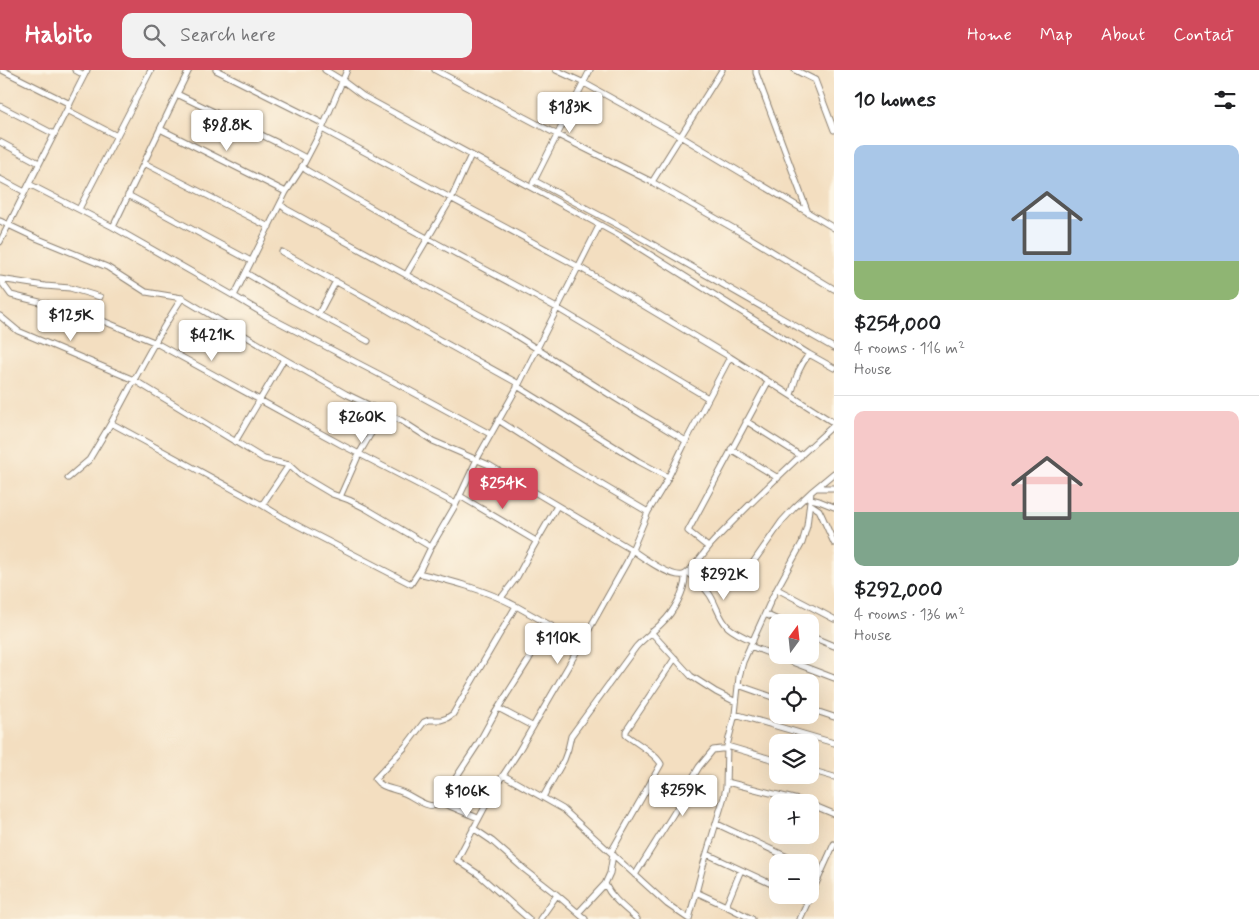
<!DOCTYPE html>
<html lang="en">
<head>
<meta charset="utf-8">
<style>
  :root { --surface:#fff; --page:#f2f2f2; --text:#202124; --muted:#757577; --line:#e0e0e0; --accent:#d1495b }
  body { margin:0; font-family:Mynerve,sans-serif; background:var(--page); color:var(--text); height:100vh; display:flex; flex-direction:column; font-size:19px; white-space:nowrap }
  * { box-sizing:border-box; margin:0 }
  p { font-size:16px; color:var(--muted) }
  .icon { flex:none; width:28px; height:28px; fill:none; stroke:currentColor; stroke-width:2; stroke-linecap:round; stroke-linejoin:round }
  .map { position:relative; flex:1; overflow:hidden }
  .sheet { display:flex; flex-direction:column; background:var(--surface); width:425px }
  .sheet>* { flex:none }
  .needle { width:32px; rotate:15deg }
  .buttons { position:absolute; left:769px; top:544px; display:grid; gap:10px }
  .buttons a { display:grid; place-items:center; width:50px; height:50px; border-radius:10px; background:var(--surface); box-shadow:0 5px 20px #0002; font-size:25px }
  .price { position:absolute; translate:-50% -42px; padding:0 11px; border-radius:5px; background:#fff; color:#222; font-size:16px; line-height:32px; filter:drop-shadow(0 1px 2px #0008) }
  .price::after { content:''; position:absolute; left:50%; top:30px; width:15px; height:11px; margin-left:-8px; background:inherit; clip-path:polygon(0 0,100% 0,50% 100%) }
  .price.active { background:var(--accent); color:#fff }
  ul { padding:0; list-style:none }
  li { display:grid; align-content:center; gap:10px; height:265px; padding:0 20px }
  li+li { border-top:1px solid var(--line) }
  li span { display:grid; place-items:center; height:155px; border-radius:10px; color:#555 }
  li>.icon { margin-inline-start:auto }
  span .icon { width:90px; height:90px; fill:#fffc; stroke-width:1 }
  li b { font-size:21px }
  h2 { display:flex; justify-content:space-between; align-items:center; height:60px; padding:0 20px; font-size:21px }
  header { display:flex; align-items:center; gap:30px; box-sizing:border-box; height:70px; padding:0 25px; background:var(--accent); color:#fff }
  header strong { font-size:24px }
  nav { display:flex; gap:28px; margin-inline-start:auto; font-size:18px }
  .search { width:350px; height:45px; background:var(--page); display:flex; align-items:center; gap:12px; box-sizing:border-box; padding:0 18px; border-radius:10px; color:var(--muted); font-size:19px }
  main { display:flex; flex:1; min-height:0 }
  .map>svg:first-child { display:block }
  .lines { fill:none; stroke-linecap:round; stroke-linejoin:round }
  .minor-casing { stroke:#887d6e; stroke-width:7 }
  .minor { stroke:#fff; stroke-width:5 }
</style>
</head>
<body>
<header>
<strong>Habito</strong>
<div class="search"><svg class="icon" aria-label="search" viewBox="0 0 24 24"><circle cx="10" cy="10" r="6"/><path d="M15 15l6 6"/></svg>Search here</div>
<nav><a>Home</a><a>Map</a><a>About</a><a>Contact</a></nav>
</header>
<main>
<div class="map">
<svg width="834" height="849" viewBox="0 0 834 849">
  <rect width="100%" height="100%" fill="#fcf5e5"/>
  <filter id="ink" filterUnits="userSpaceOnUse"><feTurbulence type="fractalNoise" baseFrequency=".02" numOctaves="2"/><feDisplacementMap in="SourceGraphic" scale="10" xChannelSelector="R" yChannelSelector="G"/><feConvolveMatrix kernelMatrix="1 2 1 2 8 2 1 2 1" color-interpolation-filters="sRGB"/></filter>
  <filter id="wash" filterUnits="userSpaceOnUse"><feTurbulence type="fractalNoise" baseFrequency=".0096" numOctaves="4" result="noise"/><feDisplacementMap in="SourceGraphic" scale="20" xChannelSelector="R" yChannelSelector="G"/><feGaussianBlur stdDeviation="1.12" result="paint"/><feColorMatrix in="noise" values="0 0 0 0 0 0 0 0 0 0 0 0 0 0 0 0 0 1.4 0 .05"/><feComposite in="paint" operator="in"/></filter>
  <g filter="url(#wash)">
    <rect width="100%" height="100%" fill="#f3dec0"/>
  </g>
  <g filter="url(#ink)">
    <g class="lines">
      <g class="minor-casing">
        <path id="minor" d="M 2,0 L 70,34
          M 75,0 L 84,5
          M 216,0 L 324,54
          M 325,0 L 343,11 L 363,26 L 622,167 L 809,284 L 834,298
          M 435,0 L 558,65 L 652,112 L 740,162 L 834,219
          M 556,0 L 584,13 L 680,66 L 834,158
          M 756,0 L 756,3 L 808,143
          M 795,0 L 815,10 L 834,60
          M 177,24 L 280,74 L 306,88
          M 0,36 L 54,64
          M 67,40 L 117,66
          M 160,59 L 286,122
          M 322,59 L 579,197 L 730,287 L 834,353
          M 0,72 L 39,93
          M 144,93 L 269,157
          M 302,96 L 306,100 L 375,140 L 557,238 L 708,328
          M 0,109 L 25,122
          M 535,111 L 631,162 L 834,278
          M 652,112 L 722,0
          M 533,113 L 590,0
          M 29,114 L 113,157 L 234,226 L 286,122 L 301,99 L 322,59 L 347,0
          M 128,125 L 251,191
          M 280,134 L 286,139 L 507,260 L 615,328 L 686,371
          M 79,139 L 151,0
          M 0,151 L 36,168 L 107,197 L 146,222 L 182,228 L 284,289 L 235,372
          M 113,157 L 177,24 L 189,0
          M 0,172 L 29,114 L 87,0
          M 282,182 L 384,238 L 418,258 L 519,314
          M 246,203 L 293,231 L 368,271
          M 406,205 L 451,129 L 471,85
          M 0,209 L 45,216 L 70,218 L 100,227
          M 0,210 L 11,225 L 68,239 L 103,251 L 154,272 L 342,375 L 456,434
          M 234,226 L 269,247 L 394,312 L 490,364
          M 318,245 L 336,211
          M 0,246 L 18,261 L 134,310 L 264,389 L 289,395 L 262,435 L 111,353 C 134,311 155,268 182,228
          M 730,287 L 686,371 L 666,412 L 648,442 L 632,480 C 642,487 671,508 683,505 C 690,504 707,478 713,472 C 752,431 793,392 834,355
          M 284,289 L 346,324 L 402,351 L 433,371 L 489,395 L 632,480 L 627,492 L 569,595 L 517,684 L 496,716 L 457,790 L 478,804 L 529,849
          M 517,316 L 638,391 L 668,407
          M 791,325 C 796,308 798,298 809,284
          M 498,350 L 565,393 L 648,442
          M 746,351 L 801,386
          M 731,379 L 778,408
          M 289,395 L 300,405 L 332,424 L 349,430 L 365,438 L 431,477
          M 68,408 L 89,390 L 111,353
          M 816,418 L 834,418
          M 460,426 L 536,471
          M 340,427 L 359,384 L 370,365 L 376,356 L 389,345
          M 811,429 L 819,431 L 834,437
          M 810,434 L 819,440 L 821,444 L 834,473
          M 262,435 L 285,449 L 411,514 L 420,500 L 431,477 L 456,434 L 477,389 L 519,314 L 599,156
          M 708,477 L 688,461 L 768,312
          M 752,494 L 782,451 L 794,438 L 811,422
          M 688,502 C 696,509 704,516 710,525 C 717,536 719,548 728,557 C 735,563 744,567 753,571
          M 418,503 C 452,511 486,520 516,536
          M 777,519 L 834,549
          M 501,528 L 517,507 L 531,481 L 557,436
          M 765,544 L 782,552
          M 548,554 L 528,591 L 495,643 L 478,674 L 438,735 C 427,739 414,727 404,723 C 394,718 382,719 375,709 L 405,677 L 424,652 L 429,650 L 441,650 L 447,648 L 453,644 L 516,536 L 582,573
          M 651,562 L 691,606 L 716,622 L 736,632
          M 810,566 L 834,576
          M 750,576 L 834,608
          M 738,615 L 778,629
          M 498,638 L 532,656
          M 810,639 L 834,647
          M 735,644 L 834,673
          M 727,676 L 778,691
          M 810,700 L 834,707
          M 503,705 L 563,739 L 667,834 L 689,849
          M 727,712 L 806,732
          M 543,727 L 564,690 L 568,679 L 571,666 L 636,577 C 644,568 653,562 662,553 C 673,543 686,520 685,505
          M 440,732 L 478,748
          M 810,734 L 834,744
          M 717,754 L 798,792
          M 473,758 L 492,771 L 524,799 L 556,824 L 585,849
          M 611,782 L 661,694 C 655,683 636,673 626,665 L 626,661 L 675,588
          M 707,784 L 778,817
          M 810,798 L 820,803
          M 635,805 L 677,738 L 690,712 L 699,697 L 713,680 L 721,679 L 726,679
          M 605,814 C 612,829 625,838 637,849
          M 696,822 L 726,836 L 752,849
          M 794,825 L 808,832
          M 726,836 L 741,800
          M 578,843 L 605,814 L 610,803 L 613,784
          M 540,849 L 557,825
          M 689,849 L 703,796 L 724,727 L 726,717 L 727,676 L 735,644 L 739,607 L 743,592 L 773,526 L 802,473 L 807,456 L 811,422 L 834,403
          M 800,849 L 834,774"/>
      </g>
      <use href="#minor" class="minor"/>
    </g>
  </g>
</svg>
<div class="buttons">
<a><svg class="needle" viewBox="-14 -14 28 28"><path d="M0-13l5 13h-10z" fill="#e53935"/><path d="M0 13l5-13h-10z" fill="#757577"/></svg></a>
<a><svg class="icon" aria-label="locate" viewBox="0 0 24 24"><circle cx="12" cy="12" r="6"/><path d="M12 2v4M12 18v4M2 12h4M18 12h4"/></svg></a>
<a><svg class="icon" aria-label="layers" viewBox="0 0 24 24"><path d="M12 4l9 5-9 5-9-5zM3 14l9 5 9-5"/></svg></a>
<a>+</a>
<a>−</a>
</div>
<b class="price" style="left:570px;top:64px">$183K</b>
<b class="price" style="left:227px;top:82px">$98.8K</b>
<b class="price" style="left:71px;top:272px">$125K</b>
<b class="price" style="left:212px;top:292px">$421K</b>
<b class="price" style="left:362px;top:374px">$260K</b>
<b class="price active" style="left:503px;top:440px">$254K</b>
<b class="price" style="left:724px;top:531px">$292K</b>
<b class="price" style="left:558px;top:595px">$110K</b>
<b class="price" style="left:683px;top:747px">$259K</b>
<b class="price" style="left:467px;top:748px">$106K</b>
</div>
<section class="sheet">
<h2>10 homes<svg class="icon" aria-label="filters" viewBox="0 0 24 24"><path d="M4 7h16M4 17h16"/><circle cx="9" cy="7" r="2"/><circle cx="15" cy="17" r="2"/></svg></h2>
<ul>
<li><span style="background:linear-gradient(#a9c7e8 75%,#8fb573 0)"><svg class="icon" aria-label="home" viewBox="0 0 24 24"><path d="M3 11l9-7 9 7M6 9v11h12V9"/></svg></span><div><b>$254,000</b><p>4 rooms · 116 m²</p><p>House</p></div></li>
<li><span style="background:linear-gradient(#f6c9c9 65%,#7fa58c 0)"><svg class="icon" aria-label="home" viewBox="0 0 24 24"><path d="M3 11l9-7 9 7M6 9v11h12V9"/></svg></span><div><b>$292,000</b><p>4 rooms · 136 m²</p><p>House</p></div></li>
</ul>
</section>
</main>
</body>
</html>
